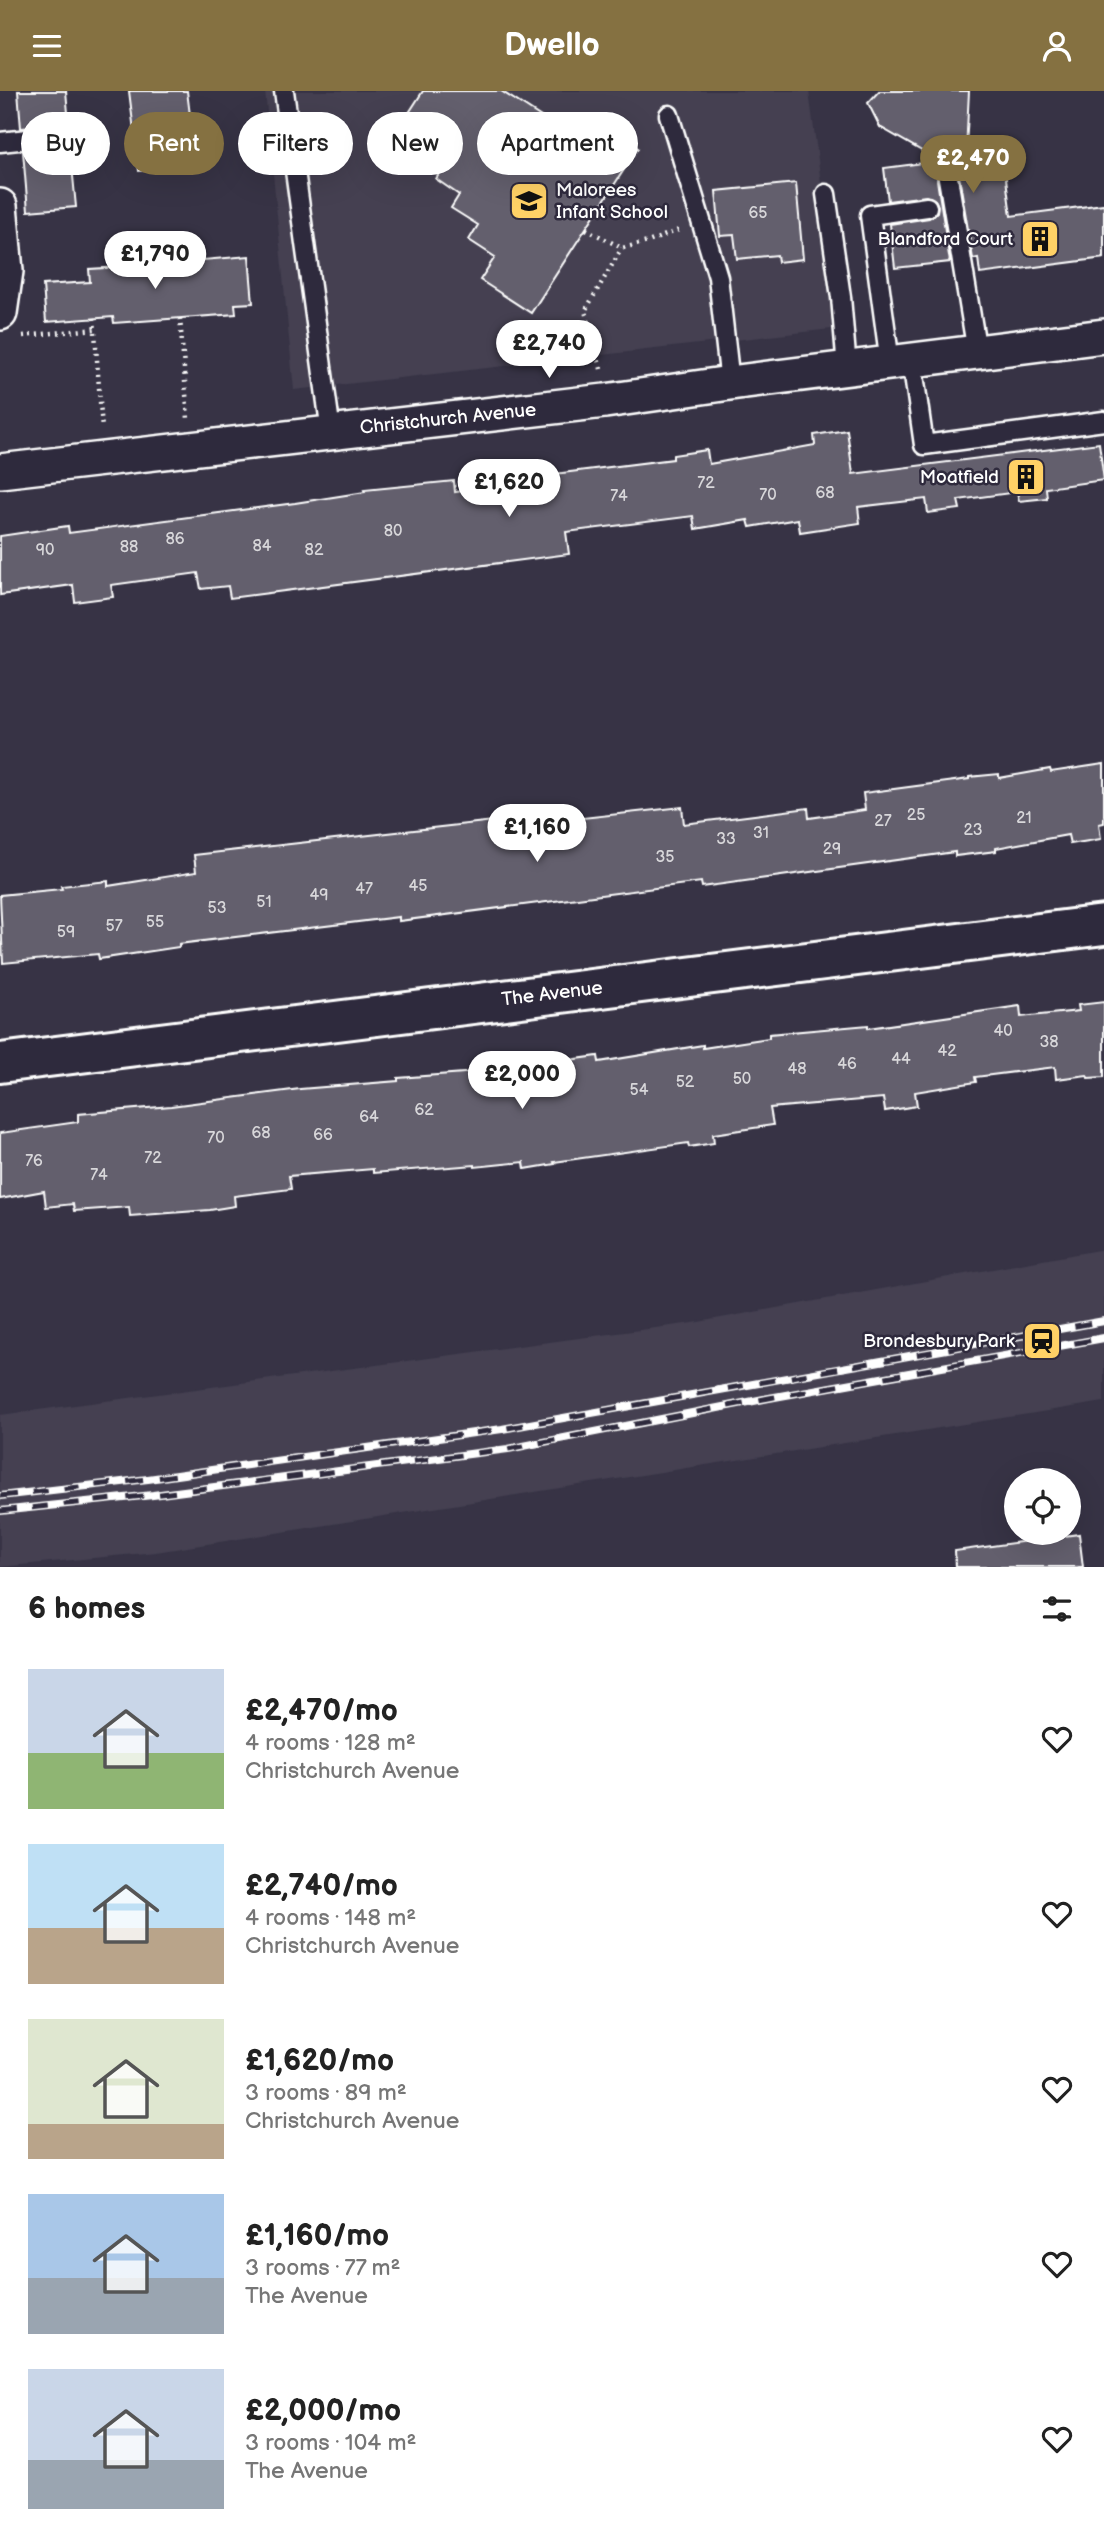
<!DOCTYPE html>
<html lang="en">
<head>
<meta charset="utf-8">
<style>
  :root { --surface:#fff; --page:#f2f2f2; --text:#222; --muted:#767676; --accent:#857141 }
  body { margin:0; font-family:"Balsamiq Sans",sans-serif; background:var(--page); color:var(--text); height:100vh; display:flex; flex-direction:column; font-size:26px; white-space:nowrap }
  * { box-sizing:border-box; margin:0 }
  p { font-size:23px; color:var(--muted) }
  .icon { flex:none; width:38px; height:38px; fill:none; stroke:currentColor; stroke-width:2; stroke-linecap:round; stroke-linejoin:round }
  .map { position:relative; height:1476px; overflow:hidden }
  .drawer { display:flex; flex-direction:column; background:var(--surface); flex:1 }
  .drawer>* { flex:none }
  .top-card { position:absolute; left:21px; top:21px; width:700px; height:63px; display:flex; gap:14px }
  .tools { position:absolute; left:1004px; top:1377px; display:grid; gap:14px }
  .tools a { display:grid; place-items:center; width:77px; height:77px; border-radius:50%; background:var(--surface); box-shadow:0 7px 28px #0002; font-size:35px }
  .price { position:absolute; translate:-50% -60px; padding:0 16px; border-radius:24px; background:#fff; color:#222; font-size:23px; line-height:46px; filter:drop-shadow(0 2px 4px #0008) }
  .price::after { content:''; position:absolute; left:50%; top:42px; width:21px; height:16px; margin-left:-10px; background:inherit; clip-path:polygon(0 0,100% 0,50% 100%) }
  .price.current { background:var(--accent); color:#fff }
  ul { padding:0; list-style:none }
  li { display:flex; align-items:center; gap:21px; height:175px; padding:0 28px }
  li span { display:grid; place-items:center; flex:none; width:196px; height:140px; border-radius:0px; color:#555 }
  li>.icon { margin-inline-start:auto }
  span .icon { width:84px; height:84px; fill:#fffc; stroke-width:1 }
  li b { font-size:30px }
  h2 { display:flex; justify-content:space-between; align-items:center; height:84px; padding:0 28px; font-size:30px }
  .chip { padding:0 24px; border-radius:32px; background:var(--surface); box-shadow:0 7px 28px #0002; font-size:24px; line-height:63px }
  .chip.current { background:var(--accent); color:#fff }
  header { display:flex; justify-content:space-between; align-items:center; height:91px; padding:0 28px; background:var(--accent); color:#fff; font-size:32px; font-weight:600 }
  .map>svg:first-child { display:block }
  .built { fill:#444051 }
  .building { fill:#635f6d; stroke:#fff; stroke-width:2 }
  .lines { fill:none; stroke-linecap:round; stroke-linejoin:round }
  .lane-casing { stroke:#fff; stroke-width:23 }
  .street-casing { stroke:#fff; stroke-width:38 }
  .secondary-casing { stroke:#fff; stroke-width:44 }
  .path { stroke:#fff; stroke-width:4.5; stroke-dasharray:2 5; stroke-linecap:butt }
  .lane { stroke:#2f2a3d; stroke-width:18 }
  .street { stroke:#2f2a3d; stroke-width:33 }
  .secondary { stroke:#2f2a3d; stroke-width:38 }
  .rail-casing { stroke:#fff; stroke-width:8 }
  .rail { stroke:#2f2a3d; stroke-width:5; stroke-dasharray:16; stroke-linecap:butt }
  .labels { text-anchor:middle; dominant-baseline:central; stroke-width:5; stroke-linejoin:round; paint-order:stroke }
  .number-label { font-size:16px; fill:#d8d7da }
  .poi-label { font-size:19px; fill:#fff; stroke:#2f2a3d; text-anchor:end }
  .street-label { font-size:19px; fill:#fff; stroke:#2f2a3d }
</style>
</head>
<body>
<header><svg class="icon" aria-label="menu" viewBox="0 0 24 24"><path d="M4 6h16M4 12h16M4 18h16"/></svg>Dwello<svg class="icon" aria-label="person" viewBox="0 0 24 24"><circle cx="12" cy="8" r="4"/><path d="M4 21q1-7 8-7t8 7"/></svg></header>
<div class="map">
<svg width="1104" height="1476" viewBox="0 0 1104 1476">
  <rect width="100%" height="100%" fill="#373345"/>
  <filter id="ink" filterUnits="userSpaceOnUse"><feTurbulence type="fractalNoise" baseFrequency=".0143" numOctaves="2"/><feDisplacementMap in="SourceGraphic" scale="14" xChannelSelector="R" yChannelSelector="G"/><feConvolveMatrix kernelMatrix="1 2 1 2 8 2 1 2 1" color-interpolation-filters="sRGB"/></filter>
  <g filter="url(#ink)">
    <path class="built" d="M 265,0 L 809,0 L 840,237 L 294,299 Z
      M 1104,1158 L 1104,1311 L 156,1461 L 0,1476 L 0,1324 L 693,1232 Z"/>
    <path class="building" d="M 18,0 L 66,0 L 69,33 L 21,37 Z
      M 129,0 L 187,0 L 196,73 L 139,80 Z
      M 423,0 L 501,0 L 583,53 L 597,30 L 638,57 L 531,222 L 480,189 L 495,166 L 469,149 L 478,134 L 451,117 L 459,104 L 436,88 L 444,75 L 420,60 L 431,44 L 405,28 Z
      M 879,0 L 969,0 L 965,79 L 1004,73 L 1011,125 L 1104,113 L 1104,167 L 980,183 L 978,167 L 973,168 L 959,85 L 956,79 L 947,76 L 940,79 L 937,89 L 950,171 L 895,177 L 890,133 L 929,127 L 937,121 L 938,115 L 935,109 L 926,105 L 888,110 L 884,77 L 939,70 L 880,36 L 868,12 Z
      M 70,54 L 76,116 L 28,120 L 23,60 Z
      M 796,92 L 803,168 L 778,171 L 777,164 L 737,168 L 734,144 L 720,145 L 716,100 Z
      M 202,162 L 203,169 L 249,165 L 253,212 L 235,213 L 236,223 L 114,232 L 113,226 L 46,231 L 43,194 L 90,191 L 89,178 L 139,175 L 138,167 Z
      M 847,339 L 853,383 L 1099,352 L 1104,389 L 1046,397 L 1047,407 L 1019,410 L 1017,401 L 958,409 L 960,418 L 928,422 L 926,408 L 858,416 L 860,432 L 800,441 L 798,428 L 750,436 L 748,429 L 695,438 L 693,425 L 566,441 L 569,463 L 230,507 L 228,495 L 201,498 L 198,482 L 111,494 L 113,506 L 75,511 L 73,494 L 0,504 L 0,445 L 68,435 L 69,442 L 295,412 L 365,401 L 364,399 L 454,390 L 455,401 L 507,394 L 506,389 L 673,368 L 673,364 L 707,359 L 709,373 L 815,354 L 814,344 Z
      M 1104,673 L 1104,732 L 1099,733 L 1101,748 L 1070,753 L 1068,744 L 996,757 L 996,760 L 955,765 L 955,761 L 702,796 L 701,791 L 399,830 L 399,826 L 179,853 L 179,856 L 99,868 L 98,863 L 3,872 L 0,804 L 62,798 L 61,795 L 108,790 L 108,795 L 196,781 L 194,764 L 573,721 L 574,728 L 682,716 L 684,733 L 808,717 L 809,727 L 865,719 L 863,702 L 969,688 L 969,686 L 999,683 L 999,687 L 1050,678 L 1051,681 Z
      M 1104,911 L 1104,986 L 1088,987 L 1087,984 L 1056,988 L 1055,976 L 975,986 L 976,991 L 915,1001 L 917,1015 L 885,1020 L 883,1007 L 770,1017 L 773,1034 L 713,1043 L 714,1052 L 689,1056 L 688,1052 L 554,1071 L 555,1073 L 525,1078 L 524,1071 L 475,1076 L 475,1074 L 373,1082 L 373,1078 L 289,1085 L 291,1098 L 234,1105 L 235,1115 L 210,1119 L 130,1125 L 129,1116 L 74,1120 L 73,1113 L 46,1116 L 44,1100 L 0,1108 L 0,1042 L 78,1031 L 78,1023 L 171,1015 L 300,998 L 398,990 L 398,987 L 491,980 L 598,965 L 599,971 L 703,954 L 703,957 L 769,947 L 769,943 L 868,934 L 868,937 L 1020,915 L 1021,926 L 1079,920 L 1078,914 Z
      M 1079,1443 L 1083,1476 L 956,1476 L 955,1460 Z"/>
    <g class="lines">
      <g class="lane-casing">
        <path id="lane" d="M 284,0 L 331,341
          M 669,24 L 718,186 L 730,292
          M 0,51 L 66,44
          M 948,87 L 977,261
          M 826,103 L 841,206 L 847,278
          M 912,270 L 924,354 L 1104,330
          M 890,272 L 870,124 L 927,116"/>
      </g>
      <g class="street-casing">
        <path id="street" d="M 0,115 L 6,180 L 0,222
          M 0,380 L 605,310 L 730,292 L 1104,245"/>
      </g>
      <g class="secondary-casing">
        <path id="secondary" d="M 0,972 L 1104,834"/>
      </g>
      <path class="path" d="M 586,138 L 622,157 L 648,151 L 681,138
        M 94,227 L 102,338
        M 180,227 L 188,328
        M 23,245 L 95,238
        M 601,278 L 585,220 L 622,157"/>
      <use href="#lane" class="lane"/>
      <use href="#street" class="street"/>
      <use href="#secondary" class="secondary"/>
      <g class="rail-casing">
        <path id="rail" d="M 0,1405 L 148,1388 L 502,1338 L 1104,1230
          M 0,1420 L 153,1404 L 508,1358 L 769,1307 L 1104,1247"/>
      </g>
      <use href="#rail" class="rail"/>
    </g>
  </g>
  <defs>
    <g id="school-square" transform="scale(2.0125)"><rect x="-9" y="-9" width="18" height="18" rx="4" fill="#ffd166" stroke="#2f2a3d"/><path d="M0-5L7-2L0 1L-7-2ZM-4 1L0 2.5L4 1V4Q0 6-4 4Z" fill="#111"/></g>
    <g id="building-square" transform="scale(2.0125)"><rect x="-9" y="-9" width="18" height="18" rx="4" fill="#ffd166" stroke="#2f2a3d"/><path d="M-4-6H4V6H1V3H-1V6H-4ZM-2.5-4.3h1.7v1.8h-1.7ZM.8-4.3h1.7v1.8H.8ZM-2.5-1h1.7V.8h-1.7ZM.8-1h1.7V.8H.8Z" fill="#111"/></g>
    <g id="station-square" transform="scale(2.0125)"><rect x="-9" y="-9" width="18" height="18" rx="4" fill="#ffd166" stroke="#2f2a3d"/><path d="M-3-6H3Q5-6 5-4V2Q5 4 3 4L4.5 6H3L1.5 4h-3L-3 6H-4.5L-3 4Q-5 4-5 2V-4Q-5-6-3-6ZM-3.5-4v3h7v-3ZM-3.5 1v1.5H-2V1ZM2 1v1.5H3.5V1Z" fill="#111"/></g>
  </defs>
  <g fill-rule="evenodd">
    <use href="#school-square" x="529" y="110"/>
    <use href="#building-square" x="1040" y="148"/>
    <use href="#building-square" x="1026" y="386"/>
    <use href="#station-square" x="1042" y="1250"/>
  </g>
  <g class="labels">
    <g class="number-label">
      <text x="758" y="122">65</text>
      <text x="706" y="392">72</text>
      <text x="825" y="402">68</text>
      <text x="768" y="404">70</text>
      <text x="619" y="405">74</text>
      <text x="393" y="440">80</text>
      <text x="175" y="448">86</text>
      <text x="262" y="455">84</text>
      <text x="129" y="456">88</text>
      <text x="45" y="459">90</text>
      <text x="314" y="459">82</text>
      <text x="916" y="724">25</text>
      <text x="1024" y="727">21</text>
      <text x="883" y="730">27</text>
      <text x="973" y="739">23</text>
      <text x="761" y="742">31</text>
      <text x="726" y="748">33</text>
      <text x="832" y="758">29</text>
      <text x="665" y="766">35</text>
      <text x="418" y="795">45</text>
      <text x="364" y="798">47</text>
      <text x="319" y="804">49</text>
      <text x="264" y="811">51</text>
      <text x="217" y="817">53</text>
      <text x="155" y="831">55</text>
      <text x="114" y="835">57</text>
      <text x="66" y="841">59</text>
      <text x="1003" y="940">40</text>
      <text x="1049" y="951">38</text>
      <text x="947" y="960">42</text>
      <text x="901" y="968">44</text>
      <text x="847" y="973">46</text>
      <text x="797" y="978">48</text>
      <text x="742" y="988">50</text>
      <text x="685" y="991">52</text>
      <text x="639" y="999">54</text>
      <text x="424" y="1019">62</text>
      <text x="369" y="1026">64</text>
      <text x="261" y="1042">68</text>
      <text x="323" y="1044">66</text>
      <text x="216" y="1047">70</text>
      <text x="153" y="1067">72</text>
      <text x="34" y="1070">76</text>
      <text x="99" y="1084">74</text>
    </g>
    <g class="poi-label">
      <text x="556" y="99" text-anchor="start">Malorees<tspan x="556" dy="22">Infant School</tspan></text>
      <text x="1013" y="148">Blandford Court</text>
      <text x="999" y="386">Moatfield</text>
      <text x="1015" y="1250">Brondesbury Park</text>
    </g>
    <g class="street-label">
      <text transform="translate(448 328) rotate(-6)">Christchurch Avenue</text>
      <text transform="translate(552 903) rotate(-7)">The Avenue</text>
    </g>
  </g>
</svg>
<div class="tools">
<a><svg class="icon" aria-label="locate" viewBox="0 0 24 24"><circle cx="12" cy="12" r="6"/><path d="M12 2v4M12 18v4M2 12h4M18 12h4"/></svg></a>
</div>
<b class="price current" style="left:973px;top:104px">£2,470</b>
<b class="price" style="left:155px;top:200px">£1,790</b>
<b class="price" style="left:549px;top:289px">£2,740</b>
<b class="price" style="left:509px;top:428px">£1,620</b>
<b class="price" style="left:537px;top:773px">£1,160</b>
<b class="price" style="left:522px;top:1020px">£2,000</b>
<div class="top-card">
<a class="chip">Buy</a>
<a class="chip current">Rent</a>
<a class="chip">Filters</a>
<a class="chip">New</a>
<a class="chip">Apartment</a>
</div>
</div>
<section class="drawer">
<h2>6 homes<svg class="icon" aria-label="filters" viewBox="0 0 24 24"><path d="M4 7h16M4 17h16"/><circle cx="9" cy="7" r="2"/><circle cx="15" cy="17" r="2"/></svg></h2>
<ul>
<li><span style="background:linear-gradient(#c9d6e8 60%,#8fb573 0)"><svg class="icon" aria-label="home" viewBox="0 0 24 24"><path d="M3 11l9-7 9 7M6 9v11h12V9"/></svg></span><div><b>£2,470/mo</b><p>4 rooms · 128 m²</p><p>Christchurch Avenue</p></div><svg class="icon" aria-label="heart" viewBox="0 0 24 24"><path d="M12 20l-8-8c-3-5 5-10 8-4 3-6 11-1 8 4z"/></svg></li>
<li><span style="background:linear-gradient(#bfe0f5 60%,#b9a48a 0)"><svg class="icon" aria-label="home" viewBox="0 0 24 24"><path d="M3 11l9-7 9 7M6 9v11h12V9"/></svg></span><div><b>£2,740/mo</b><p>4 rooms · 148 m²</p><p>Christchurch Avenue</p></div><svg class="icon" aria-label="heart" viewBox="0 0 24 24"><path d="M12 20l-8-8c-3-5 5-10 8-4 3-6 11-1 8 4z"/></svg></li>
<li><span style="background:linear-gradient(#dfe7d0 75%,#b9a48a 0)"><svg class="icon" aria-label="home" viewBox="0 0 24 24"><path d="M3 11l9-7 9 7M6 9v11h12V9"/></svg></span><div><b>£1,620/mo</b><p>3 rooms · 89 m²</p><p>Christchurch Avenue</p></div><svg class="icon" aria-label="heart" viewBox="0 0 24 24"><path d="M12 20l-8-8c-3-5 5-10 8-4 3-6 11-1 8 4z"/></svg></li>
<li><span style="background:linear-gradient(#a9c7e8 60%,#9aa5b1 0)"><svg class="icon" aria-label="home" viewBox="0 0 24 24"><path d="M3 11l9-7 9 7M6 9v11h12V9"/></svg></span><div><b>£1,160/mo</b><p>3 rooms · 77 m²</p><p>The Avenue</p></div><svg class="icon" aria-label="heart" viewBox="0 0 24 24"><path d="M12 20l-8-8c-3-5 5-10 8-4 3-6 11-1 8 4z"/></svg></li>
<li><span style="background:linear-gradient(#c9d6e8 65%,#9aa5b1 0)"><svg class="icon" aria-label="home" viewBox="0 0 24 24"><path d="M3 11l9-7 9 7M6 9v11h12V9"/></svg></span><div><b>£2,000/mo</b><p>3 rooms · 104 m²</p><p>The Avenue</p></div><svg class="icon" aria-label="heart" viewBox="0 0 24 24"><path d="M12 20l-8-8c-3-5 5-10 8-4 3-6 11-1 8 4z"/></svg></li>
</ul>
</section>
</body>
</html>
